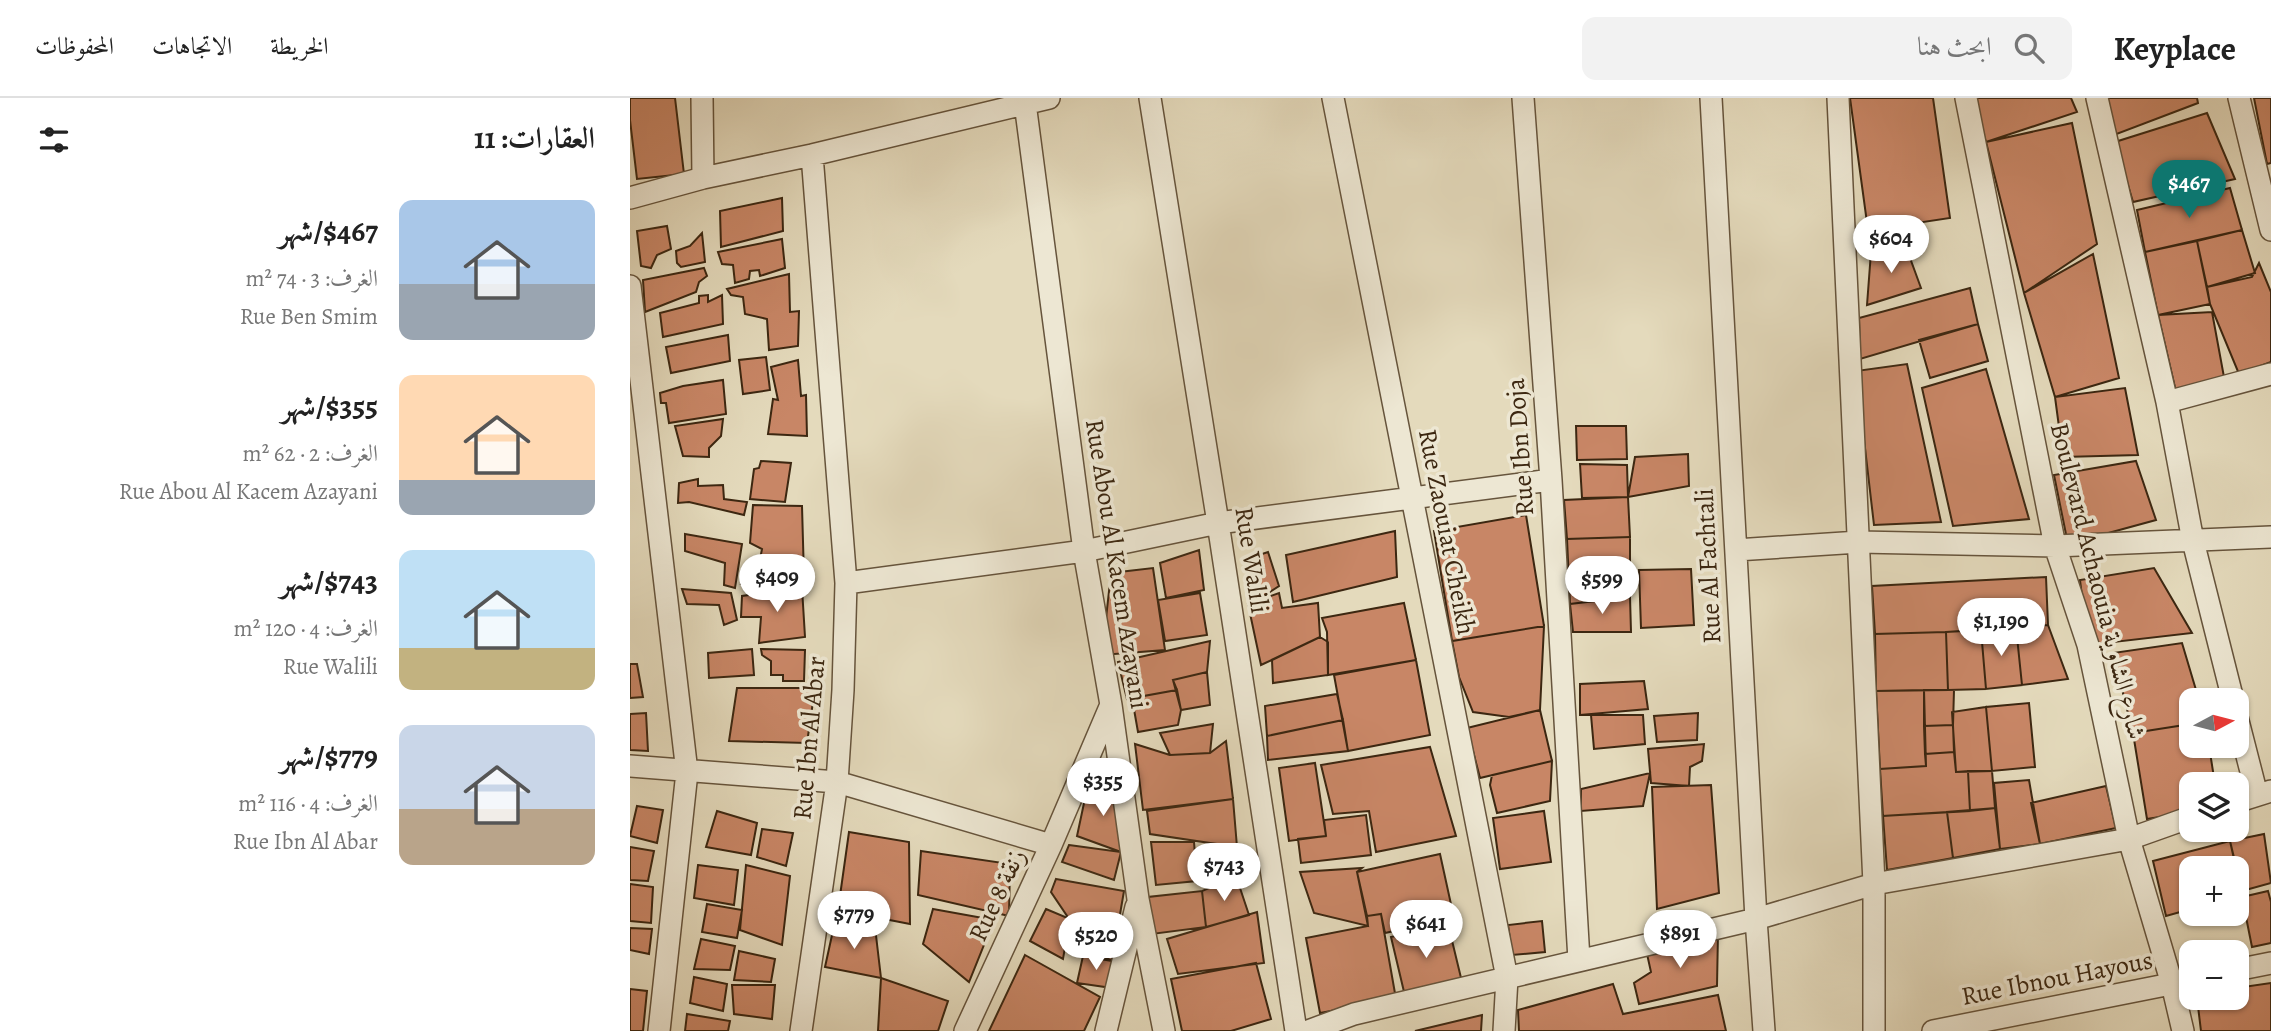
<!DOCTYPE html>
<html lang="ar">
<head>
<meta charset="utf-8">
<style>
  :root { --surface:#fff; --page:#f2f2f2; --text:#222; --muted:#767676; --line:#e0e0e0; --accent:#0f766e }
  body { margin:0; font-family:Alegreya,Amiri,serif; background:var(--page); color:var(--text); direction:rtl; height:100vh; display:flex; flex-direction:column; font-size:26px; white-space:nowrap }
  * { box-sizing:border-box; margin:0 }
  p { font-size:23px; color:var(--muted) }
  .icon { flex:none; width:38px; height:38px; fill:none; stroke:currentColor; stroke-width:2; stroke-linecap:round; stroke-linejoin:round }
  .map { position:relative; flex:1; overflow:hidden; direction:ltr }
  .sheet { display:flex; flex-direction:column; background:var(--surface); width:630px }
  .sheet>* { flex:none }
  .needle { width:46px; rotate:83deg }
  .tools { position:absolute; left:1549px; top:590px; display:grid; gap:14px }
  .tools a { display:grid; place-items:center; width:70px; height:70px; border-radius:14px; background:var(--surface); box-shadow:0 2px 5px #0004; font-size:35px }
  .price { position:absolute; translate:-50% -60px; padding:0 16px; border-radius:24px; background:#fff; color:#222; font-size:23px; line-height:46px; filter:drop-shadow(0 2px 4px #0008) }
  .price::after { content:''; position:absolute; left:50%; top:42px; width:21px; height:16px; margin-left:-10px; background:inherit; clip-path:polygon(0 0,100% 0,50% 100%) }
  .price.current { background:var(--accent); color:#fff }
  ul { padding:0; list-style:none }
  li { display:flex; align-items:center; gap:21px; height:175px; padding:0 35px }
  li span { display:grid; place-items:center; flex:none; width:196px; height:140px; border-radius:14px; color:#555 }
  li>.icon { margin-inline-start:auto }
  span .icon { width:84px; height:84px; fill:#fffc; stroke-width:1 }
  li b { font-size:30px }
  h2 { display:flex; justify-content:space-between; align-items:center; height:84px; padding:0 35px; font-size:30px }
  header { display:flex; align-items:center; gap:42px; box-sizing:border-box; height:98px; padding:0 35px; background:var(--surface); border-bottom:2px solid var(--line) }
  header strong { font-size:33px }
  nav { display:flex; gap:38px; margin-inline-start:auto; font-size:24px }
  .search { width:490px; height:63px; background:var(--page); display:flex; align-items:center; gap:18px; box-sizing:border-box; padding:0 24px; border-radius:14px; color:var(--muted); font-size:26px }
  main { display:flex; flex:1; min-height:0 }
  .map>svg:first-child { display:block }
  .building { fill:#c88666; stroke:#3c2711; stroke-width:2 }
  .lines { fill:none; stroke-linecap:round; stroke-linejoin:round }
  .minor-casing { stroke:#66543c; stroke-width:24 }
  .minor { stroke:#ede7d3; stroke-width:21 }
  .labels { text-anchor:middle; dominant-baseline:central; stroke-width:7; stroke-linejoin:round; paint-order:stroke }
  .street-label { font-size:26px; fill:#3c2711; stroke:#ede7d3 }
</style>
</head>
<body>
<header>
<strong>Keyplace</strong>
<div class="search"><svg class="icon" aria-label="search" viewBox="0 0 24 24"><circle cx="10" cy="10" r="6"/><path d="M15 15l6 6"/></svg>ابحث هنا</div>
<nav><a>الخريطة</a><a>الاتجاهات</a><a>المحفوظات</a></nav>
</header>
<main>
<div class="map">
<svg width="1641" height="933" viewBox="0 0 1641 933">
  <rect width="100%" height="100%" fill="#e4dabc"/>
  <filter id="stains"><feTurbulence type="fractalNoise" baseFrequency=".00286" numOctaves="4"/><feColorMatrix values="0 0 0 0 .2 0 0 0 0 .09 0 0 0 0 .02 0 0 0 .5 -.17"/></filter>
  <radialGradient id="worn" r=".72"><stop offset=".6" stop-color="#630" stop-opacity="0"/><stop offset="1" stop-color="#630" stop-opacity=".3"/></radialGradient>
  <path class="building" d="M 0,0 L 45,0 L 54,76 L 7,81 L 0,22 Z
    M 1220,0 L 1303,0 L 1320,120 L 1273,127 L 1276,149 L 1241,154 Z
    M 1341,0 L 1441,0 L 1447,14 L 1356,44 Z
    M 1475,0 L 1567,0 L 1568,5 L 1484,37 Z
    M 1624,0 L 1641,0 L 1641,65 L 1637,66 Z
    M 1577,15 L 1605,81 L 1503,104 L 1485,44 Z
    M 1442,25 L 1467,146 L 1394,195 L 1356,44 Z
    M 1600,90 L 1612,132 L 1515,154 L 1507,112 Z
    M 152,100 L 153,133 L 91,149 L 90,113 Z
    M 37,128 L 41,151 L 27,157 L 21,170 L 11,168 L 7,133 Z
    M 1612,132 L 1625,175 L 1577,189 L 1567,143 Z
    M 72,135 L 75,164 L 51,169 L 47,165 L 46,153 L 60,148 Z
    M 152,141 L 155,170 L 130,178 L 129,172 L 120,173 L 119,181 L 105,185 L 103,167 L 92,166 L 88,154 Z
    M 1567,143 L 1580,206 L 1528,217 L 1515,154 Z
    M 1276,149 L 1291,190 L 1237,207 L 1241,154 Z
    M 1463,156 L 1489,280 L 1425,299 L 1394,195 Z
    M 1629,165 L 1641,194 L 1641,264 L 1609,276 L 1580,206 L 1577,189 L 1622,179 Z
    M 74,170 L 77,178 L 69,184 L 66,194 L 15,214 L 13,182 Z
    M 159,176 L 160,214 L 169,213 L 168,248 L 139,252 L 137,221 L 115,216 L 113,199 L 101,197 L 97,191 Z
    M 1340,190 L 1348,226 L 1230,261 L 1229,220 Z
    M 78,197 L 78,204 L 92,197 L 93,226 L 33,239 L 30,215 L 69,205 L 69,198 Z
    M 1582,214 L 1594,279 L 1546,294 L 1528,217 Z
    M 1348,226 L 1358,263 L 1300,280 L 1289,242 Z
    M 98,237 L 100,263 L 41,275 L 36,249 Z
    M 136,259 L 140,292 L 113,296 L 109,262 Z
    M 168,262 L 171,298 L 176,297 L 177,338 L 138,336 L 143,301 L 148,302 L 141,269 Z
    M 1277,266 L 1311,424 L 1244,427 L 1226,273 Z
    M 1356,271 L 1399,421 L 1323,428 L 1292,290 Z
    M 93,282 L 96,316 L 39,325 L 36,305 L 31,305 L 30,295 L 53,288 Z
    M 1495,290 L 1508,357 L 1433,359 L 1425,299 Z
    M 93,321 L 91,338 L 79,350 L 79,359 L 53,358 L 45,328 Z
    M 946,328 L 996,328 L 997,361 L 947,362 Z
    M 1058,356 L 1059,388 L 998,399 L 1005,359 Z
    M 131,363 L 161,365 L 155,404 L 120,401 L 124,371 L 129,370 Z
    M 1506,363 L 1526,422 L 1438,446 L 1424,377 Z
    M 950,366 L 997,367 L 998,399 L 952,400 Z
    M 68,381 L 68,388 L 93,387 L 94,401 L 117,404 L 114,417 L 59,404 L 48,405 L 49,385 Z
    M 998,399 L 1000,439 L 937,441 L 934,402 Z
    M 123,407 L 172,408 L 174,479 L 126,490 L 111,486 L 114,478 L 126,482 L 132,451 L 120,445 Z
    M 896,417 L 914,528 L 822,543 L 804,433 Z
    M 765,433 L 767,479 L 663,504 L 656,457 Z
    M 55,436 L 112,446 L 105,490 L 94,487 L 95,465 L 55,453 Z
    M 1000,439 L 1000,499 L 940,506 L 937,441 Z
    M 569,452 L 574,492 L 536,500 L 530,465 Z
    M 638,454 L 649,488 L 626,503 L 614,462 Z
    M 523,470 L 535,552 L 472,557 L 481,475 Z
    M 1524,470 L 1562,535 L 1458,547 L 1450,482 Z
    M 1061,471 L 1064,527 L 1011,530 L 1009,472 Z
    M 1416,479 L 1418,527 L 1316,534 L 1245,536 L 1242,488 Z
    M 172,490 L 175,539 L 129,545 L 131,519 L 111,519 L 112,498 Z
    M 52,491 L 101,495 L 107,522 L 94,527 L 89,507 L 57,506 Z
    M 570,495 L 577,537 L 535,543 L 528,502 Z
    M 649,495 L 652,510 L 688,505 L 690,539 L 631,567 L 618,506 Z
    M 1000,499 L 1001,534 L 943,534 L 940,506 Z
    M 774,505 L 786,562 L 698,577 L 697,534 L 692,520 Z
    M 1418,527 L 1438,581 L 1392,587 L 1386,529 Z
    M 914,528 L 910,612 L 879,619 L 843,614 L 829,579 L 822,543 Z
    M 1386,529 L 1392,587 L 1356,591 L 1351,532 Z
    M 1351,532 L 1356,591 L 1318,592 L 1316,534 Z
    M 1316,534 L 1318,592 L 1246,593 L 1245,536 Z
    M 690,539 L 698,544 L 698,577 L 643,585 L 642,562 Z
    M 580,543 L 577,574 L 543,582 L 547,592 L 497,601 L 488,564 Z
    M 1552,545 L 1569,602 L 1561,602 L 1561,626 L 1503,635 L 1483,555 Z
    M 122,551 L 124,577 L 79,580 L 78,555 Z
    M 131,551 L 175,552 L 174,583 L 153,583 L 153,577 L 141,577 L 141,563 L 132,557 Z
    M 786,562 L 800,637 L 718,653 L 704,577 Z
    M 0,566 L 7,566 L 13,599 L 0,600 Z
    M 577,574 L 580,607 L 551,612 L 543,582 Z
    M 1014,583 L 1018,611 L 950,617 L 950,586 Z
    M 107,590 L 185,590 L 177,645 L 99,643 Z
    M 547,592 L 551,612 L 548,627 L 508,634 L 502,600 Z
    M 1294,592 L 1296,668 L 1250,671 L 1246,593 Z
    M 1294,592 L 1324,592 L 1323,627 L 1294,628 Z
    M 707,596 L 713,622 L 637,638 L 635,608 Z
    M 1399,605 L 1405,669 L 1362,673 L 1356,609 Z
    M 1356,609 L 1362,673 L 1326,674 L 1322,614 Z
    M 910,612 L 922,663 L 850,680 L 837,630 Z
    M 16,615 L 18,653 L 0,652 L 0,616 Z
    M 1068,615 L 1067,642 L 1027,644 L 1024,618 Z
    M 961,617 L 1013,617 L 1015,646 L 964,651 Z
    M 713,622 L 718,653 L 638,662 L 637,638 Z
    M 583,626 L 580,655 L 540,657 L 530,635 Z
    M 1561,626 L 1561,648 L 1579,648 L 1585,686 L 1561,686 L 1561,714 L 1517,721 L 1503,635 Z
    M 1323,627 L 1324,654 L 1295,656 L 1294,628 Z
    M 596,643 L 603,701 L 513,712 L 505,646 L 540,657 L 580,655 Z
    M 1074,646 L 1072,663 L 1060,669 L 1059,688 L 1021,685 L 1018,651 Z
    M 800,649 L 826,738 L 746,754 L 739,713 L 703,716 L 691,667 Z
    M 1324,654 L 1326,674 L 1338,673 L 1340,713 L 1253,718 L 1250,671 L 1296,668 L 1295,656 Z
    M 922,663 L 920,703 L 867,715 L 860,687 L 862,677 Z
    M 685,665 L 696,738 L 659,743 L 649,670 Z
    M 1338,673 L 1362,673 L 1365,710 L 1340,713 Z
    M 1020,675 L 1013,708 L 951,713 L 951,691 Z
    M 1399,682 L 1410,746 L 1370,751 L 1364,685 Z
    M 1081,687 L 1089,795 L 1027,811 L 1022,689 Z
    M 1476,688 L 1486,730 L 1410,746 L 1401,705 Z
    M 457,691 L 494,691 L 491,754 L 447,738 Z
    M 603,701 L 607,749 L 520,736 L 517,713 Z
    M 7,708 L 33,712 L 27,745 L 0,738 Z
    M 1365,710 L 1370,751 L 1323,760 L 1317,714 Z
    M 87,713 L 127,725 L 121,757 L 76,749 Z
    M 914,713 L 921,764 L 870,771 L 863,720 Z
    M 1317,714 L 1323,760 L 1257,772 L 1253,718 Z
    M 736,717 L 741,757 L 671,765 L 668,741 L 696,738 L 694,722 Z
    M 132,731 L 163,735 L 156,768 L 127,759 Z
    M 219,734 L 279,744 L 280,826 L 208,812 Z
    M 1634,736 L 1641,785 L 1612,793 L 1600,743 Z
    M 1600,743 L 1606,770 L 1561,770 L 1561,811 L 1536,818 L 1523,763 Z
    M 521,744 L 564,744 L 567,783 L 526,787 Z
    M 439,747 L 491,754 L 484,782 L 432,764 Z
    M 0,749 L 24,753 L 18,783 L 0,782 Z
    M 291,753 L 380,766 L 379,818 L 288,797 Z
    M 810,756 L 824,820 L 755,835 L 751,816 L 737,818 L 727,774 Z
    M 68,767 L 108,772 L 104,807 L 64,800 Z
    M 116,767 L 160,778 L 152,847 L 110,832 Z
    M 732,770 L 727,774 L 738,828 L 684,815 L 670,774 Z
    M 1606,770 L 1612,793 L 1612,799 L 1606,800 Z
    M 606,778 L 619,817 L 576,829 L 572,793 Z
    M 426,781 L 494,793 L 482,863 L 460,852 L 421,794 Z
    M 0,786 L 23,789 L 21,825 L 0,823 Z
    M 572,793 L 576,829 L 522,836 L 518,799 Z
    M 1638,793 L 1641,804 L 1641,845 L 1622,849 L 1612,799 Z
    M 77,806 L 112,812 L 107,840 L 72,834 Z
    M 303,811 L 364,822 L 339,884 L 293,846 Z
    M 416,811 L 440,821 L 433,861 L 400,843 Z
    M 627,814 L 634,865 L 548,876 L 537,841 Z
    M 751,816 L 766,901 L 690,915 L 676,840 L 738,828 L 737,818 Z
    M 912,823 L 915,854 L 882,857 L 878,827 Z
    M 818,826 L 832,884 L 775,898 L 761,839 Z
    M 204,828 L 245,829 L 251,880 L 195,869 Z
    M 0,830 L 22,831 L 19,856 L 0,852 Z
    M 1088,834 L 1087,888 L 1009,906 L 1004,885 L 1021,874 L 1017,856 Z
    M 71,841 L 105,848 L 100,872 L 64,871 Z
    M 109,853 L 145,861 L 141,884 L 104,882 Z
    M 395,857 L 470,899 L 454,933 L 359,933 Z
    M 453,858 L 482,863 L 482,890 L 447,885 Z
    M 626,865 L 641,921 L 601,933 L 552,933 L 541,881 Z
    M 64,879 L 97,886 L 93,913 L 60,905 Z
    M 251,880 L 318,903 L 308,933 L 248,933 Z
    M 1641,885 L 1641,933 L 1571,933 L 1567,900 L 1606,900 L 1606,890 Z
    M 983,886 L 993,916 L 1088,897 L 1096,933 L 889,933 L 888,912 Z
    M 102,887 L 145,887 L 142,921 L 104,916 Z
    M 0,891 L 17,893 L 13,933 L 0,933 Z
    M 57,916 L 100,923 L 98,933 L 55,933 Z
    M 852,917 L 851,933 L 785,933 Z"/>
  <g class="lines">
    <g class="minor-casing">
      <path id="minor" d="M 72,0 L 73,80
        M 520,0 L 588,425 L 666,933
        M 703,0 L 877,880 L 874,933
        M 893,0 L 921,382 L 949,862
        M 1081,0 L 1126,821 L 1134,933
        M 1208,0 L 1244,786 L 1244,933
        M 1336,0 L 1425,448 L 1458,547 L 1499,741 L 1542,886 L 1553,933
        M 1467,0 L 1537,304 L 1563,443 L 1603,602
        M 1609,0 L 1641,132
        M 395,5 L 454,453 L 481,607 L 508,801 L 534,933
        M 0,100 L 73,80 L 182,57 L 419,0
        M 0,188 L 57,674 L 29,933
        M 1537,304 L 1641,276
        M 1106,452 L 1229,444 L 1425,448 L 1641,439
        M 216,485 L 454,453 L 588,425 L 921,382
        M 1606,615 L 1627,697
        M 0,668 L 207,684 L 421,747
        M 1606,704 L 1641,693
        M 1606,872 L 1641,865
        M 171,933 L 207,684 L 213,592 L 216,485 L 182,57
        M 335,933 L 421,747 L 480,609
        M 476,933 L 506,809
        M 678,933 L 724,916 L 1126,821 L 1244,786 L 1499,741 L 1561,719
        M 1303,933 L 1561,882"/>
    </g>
    <use href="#minor" class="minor"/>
  </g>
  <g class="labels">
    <g class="street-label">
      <text transform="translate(890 349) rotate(-94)">Rue Ibn Doja</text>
      <text transform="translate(817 434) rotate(79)">Rue Zaouiat Cheikh</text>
      <text transform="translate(622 462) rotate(81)">Rue Walili</text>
      <text transform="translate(487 466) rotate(81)">Rue Abou Al Kacem Azayani</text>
      <text transform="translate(1078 468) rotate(-93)">Rue Al Fachtali</text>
      <text transform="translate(1468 483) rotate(76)">Boulevard Achaouia شارع الشاوية</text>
      <text transform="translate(179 640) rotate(-85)">Rue Ibn Al Abar</text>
      <text transform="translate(367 797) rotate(-65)">Rue 8 زنقة</text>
      <text transform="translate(1427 880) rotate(-11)">Rue Ibnou Hayous</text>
    </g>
  </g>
  <rect width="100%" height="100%" filter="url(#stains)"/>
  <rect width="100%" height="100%" fill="url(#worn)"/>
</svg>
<div class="tools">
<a><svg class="needle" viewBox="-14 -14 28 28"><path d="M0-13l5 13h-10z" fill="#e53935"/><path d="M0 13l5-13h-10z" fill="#767676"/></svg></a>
<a><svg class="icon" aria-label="layers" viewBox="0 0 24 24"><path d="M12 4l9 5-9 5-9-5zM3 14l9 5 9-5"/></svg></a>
<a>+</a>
<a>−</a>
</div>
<b class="price current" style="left:1559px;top:122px">$467</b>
<b class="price" style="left:1261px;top:177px">$604</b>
<b class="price" style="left:147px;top:516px">$409</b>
<b class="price" style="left:972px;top:518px">$599</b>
<b class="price" style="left:1371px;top:560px">$1,190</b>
<b class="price" style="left:473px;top:720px">$355</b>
<b class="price" style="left:594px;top:805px">$743</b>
<b class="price" style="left:224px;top:853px">$779</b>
<b class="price" style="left:796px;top:862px">$641</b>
<b class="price" style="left:1050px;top:872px">$891</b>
<b class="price" style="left:466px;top:874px">$520</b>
</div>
<section class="sheet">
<h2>العقارات: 11<svg class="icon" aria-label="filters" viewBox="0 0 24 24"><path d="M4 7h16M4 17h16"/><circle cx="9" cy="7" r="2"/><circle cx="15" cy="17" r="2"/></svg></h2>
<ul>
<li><span style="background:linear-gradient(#a9c7e8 60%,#9aa5b1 0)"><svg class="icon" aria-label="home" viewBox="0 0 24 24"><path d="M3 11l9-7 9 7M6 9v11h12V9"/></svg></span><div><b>$467/شهر</b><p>الغرف: 3 · 74 m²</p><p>Rue Ben Smim</p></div></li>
<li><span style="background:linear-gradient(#ffd9b3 75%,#9aa5b1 0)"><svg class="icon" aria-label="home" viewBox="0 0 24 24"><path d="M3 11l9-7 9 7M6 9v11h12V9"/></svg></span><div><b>$355/شهر</b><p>الغرف: 2 · 62 m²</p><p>Rue Abou Al Kacem Azayani</p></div></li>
<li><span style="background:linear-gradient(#bfe0f5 70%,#c2b280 0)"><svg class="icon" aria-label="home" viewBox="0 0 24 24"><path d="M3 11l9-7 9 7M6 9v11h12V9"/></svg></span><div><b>$743/شهر</b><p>الغرف: 4 · 120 m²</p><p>Rue Walili</p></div></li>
<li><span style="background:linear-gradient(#c9d6e8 60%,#b9a48a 0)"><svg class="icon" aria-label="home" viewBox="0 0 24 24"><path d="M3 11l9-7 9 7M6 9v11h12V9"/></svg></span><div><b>$779/شهر</b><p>الغرف: 4 · 116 m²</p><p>Rue Ibn Al Abar</p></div></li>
</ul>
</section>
</main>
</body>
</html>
